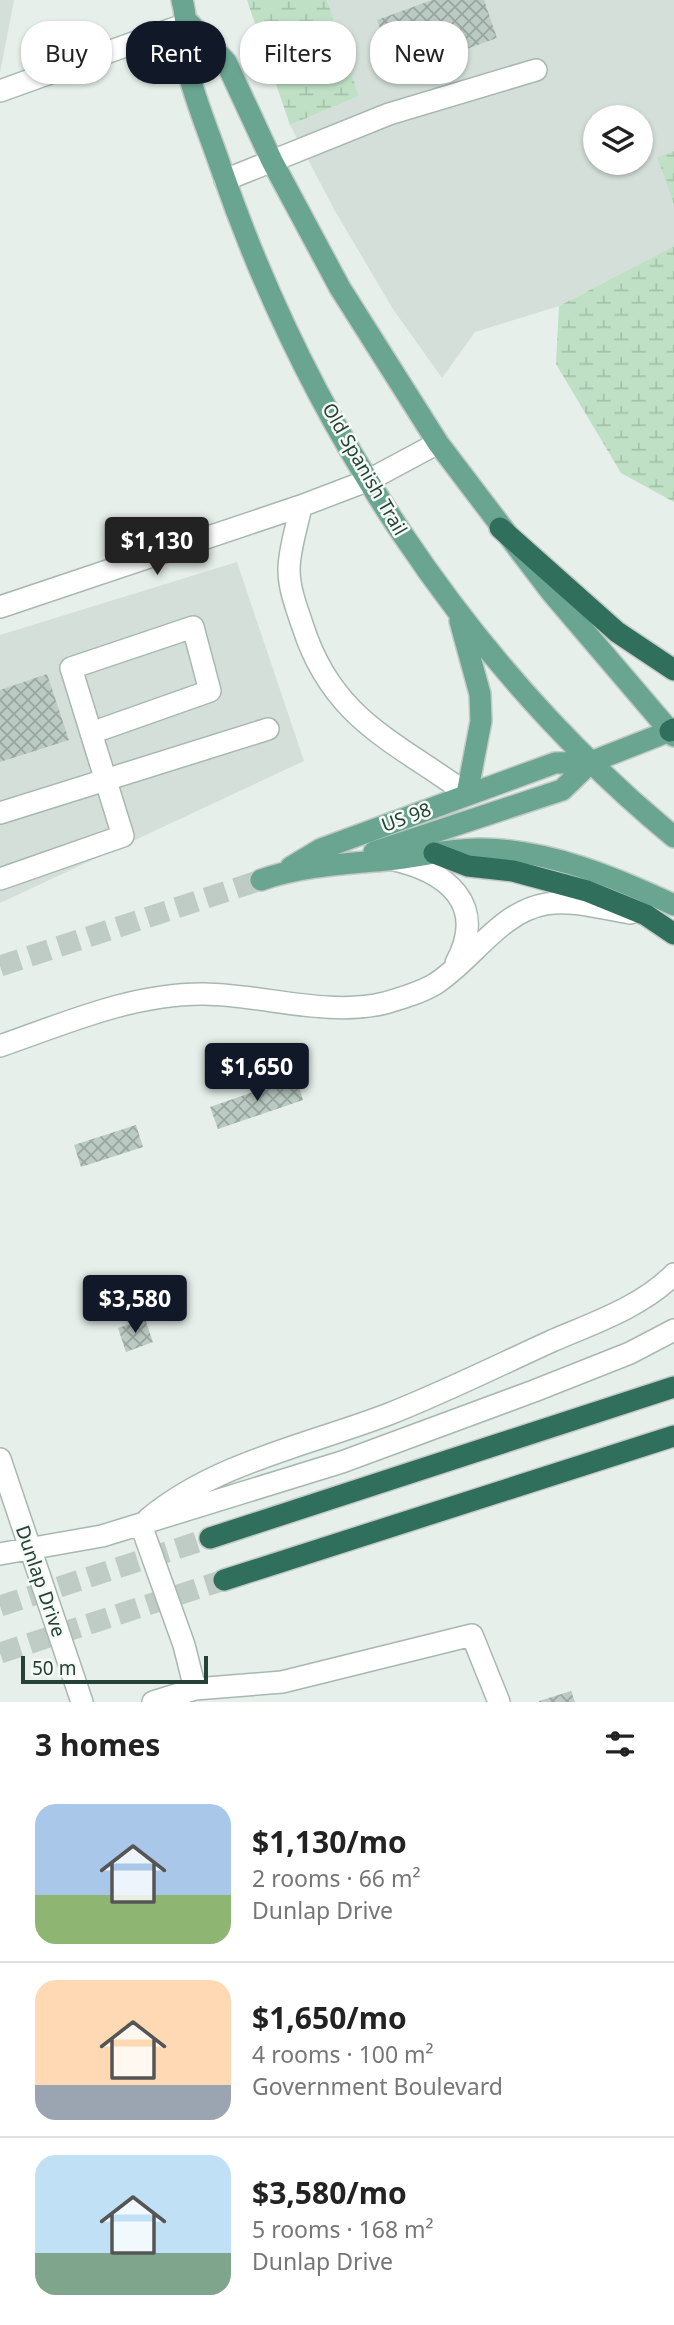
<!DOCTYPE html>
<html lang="en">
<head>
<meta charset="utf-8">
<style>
  :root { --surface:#fff; --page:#f2f2f2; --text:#222; --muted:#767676; --line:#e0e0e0; --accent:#111827 }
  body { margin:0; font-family:"Noto Sans",sans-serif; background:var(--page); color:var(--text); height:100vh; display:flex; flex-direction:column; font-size:26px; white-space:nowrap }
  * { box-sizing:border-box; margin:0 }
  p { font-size:23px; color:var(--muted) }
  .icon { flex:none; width:38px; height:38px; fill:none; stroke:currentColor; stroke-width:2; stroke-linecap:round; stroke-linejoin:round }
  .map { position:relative; height:1702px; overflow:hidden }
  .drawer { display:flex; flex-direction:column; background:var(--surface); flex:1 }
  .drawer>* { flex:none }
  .guide { position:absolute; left:21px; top:21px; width:634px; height:63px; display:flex; gap:14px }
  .controls { position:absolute; left:583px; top:105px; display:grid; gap:14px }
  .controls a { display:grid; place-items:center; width:70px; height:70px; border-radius:50%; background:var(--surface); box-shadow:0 2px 5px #0004; font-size:35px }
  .scale { position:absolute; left:21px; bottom:18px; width:187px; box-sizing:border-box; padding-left:7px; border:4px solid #244237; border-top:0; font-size:19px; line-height:24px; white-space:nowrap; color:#244237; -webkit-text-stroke:5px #f7fbf8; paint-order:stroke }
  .price { position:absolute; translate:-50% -60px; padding:0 16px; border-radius:7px; background:var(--accent); color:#fff; font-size:23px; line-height:46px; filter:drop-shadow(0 2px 4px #0008) }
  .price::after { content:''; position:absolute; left:50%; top:42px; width:21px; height:16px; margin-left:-10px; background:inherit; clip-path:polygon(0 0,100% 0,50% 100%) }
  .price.active { background:#222; color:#fff }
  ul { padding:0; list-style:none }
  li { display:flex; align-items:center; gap:21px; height:175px; padding:0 35px }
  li+li { border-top:2px solid var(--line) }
  li span { display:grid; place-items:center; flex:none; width:196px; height:140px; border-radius:21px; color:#555 }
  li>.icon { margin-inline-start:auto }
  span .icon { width:84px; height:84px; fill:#fffc; stroke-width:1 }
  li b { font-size:30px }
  h2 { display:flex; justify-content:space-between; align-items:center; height:84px; padding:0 35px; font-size:30px }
  .pill { padding:0 24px; border-radius:28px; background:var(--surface); box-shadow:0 2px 5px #0004; font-size:24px; line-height:63px }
  .pill.active { background:var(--accent); color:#fff }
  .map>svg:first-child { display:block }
  .built { fill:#d4dfd9; fill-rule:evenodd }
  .wetland { fill:url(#wetland-marsh) }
  .building { fill:url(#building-cross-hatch) }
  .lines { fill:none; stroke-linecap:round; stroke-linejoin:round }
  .major-tunnel { stroke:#bfccc6; stroke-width:21; stroke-dasharray:21 10; stroke-linecap:butt }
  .highway-tunnel { stroke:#bfccc6; stroke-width:21; stroke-dasharray:21 10; stroke-linecap:butt }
  .minor-casing { stroke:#a8b8b1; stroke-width:24 }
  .major-casing { stroke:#c2cac7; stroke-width:24 }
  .highway-casing { stroke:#c2cac7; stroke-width:24 }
  .minor { stroke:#fff; stroke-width:21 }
  .major { stroke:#6aa591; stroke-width:21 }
  .highway { stroke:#2f6f5c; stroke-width:21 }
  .labels { text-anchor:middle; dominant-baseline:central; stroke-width:5; stroke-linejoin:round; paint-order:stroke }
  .street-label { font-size:19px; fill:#244237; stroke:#f7fbf8 }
</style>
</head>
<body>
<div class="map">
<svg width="674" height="1702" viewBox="0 0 674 1702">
  <defs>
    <pattern id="wetland-marsh" width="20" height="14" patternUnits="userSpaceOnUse" patternTransform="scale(1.75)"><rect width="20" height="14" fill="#bfe0c5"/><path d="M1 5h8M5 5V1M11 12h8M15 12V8" fill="none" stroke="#a4c1aa"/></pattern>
    <pattern id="building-cross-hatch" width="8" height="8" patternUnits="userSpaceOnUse" patternTransform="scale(1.75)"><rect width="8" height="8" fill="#bbcac3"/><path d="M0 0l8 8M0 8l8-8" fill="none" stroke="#98a69f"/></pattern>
  </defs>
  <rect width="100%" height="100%" fill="#e6efea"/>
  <path class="built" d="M 0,0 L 14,0 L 0,73 Z
    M 327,0 L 674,0 L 674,151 L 657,157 L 674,205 L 674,246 L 559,306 L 475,332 L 442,378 L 393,309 L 335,211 L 290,125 L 359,96 ZM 595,117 L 640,117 L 640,163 L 595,163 Z
    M 237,562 L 304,761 L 0,903 L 0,635 Z"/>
  <path class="wetland" d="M 247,0 L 327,0 L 359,96 L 290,125 Z
    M 674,151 L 674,205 L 657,157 Z
    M 674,246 L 674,502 L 621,473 L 556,364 L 559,306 Z"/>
  <path class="building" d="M 432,0 L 484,0 L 497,38 L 397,74 L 377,20 Z
    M 47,674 L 69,740 L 0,762 L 0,690 Z
    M 296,1077 L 303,1100 L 218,1129 L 210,1107 Z
    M 136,1125 L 143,1147 L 81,1167 L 74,1145 Z
    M 145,1319 L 153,1342 L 126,1352 L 118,1328 Z
    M 571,1691 L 575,1702 L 539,1702 L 539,1701 Z"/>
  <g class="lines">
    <path class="major-tunnel" d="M 0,966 L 261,880"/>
    <path class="highway-tunnel" d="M 0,1606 L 210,1538
      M 0,1653 L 224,1580"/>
    <g class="minor-casing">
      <path id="minor" d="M 0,91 L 189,23
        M 225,180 L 389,114 L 536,70
        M 301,506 C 297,527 289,549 289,570 C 289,589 297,609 303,627 C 333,720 395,741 467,794
        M 0,607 L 301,506 L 369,480 L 438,443
        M 0,813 L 268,729
        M 390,859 C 447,871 488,904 456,963
        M 0,879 L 123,836 L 71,668 L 193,627 L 210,691 L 91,733
        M 0,1046 C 66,1023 134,993 205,994 C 264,995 328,1017 385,1003 C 402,998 420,993 435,984 C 473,960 499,912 546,904 C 572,899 604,909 630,913
        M 0,1459 L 82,1702
        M 148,1519 C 215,1463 308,1445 389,1414 C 445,1392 499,1365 554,1340 C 594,1323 643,1306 674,1274
        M 141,1525 L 184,1645 L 195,1689
        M 0,1554 L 102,1536 L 342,1462 L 534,1391 L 630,1353 L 674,1330
        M 153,1702 L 195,1689 L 282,1682 L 472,1635 L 499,1702"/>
    </g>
    <g class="major-casing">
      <path id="major" d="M 182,0 C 190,28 184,54 190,78 C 198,108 211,138 221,168 C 309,424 465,664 674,837
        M 189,23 L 226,62 L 272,161 L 340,288 L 438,443 L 552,593 L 674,736
        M 460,621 L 480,694 L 481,721 L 467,794
        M 374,852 L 562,790 L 591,762 L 670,731
        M 291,867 L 321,849 L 555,763 L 591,762
        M 261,880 C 301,866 344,864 387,860 C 418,857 450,848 482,849 C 549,850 614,877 674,905"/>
    </g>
    <g class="highway-casing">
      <path id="highway" d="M 500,528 L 617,632 L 674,670
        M 670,731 L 674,729
        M 434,853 L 468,866 L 513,871 L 587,891 L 646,915 L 674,934
        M 210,1538 L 674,1387
        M 224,1580 L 674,1436"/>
    </g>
    <use href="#minor" class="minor"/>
    <use href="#major" class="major"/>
    <use href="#highway" class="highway"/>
  </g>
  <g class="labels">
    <g class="street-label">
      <text transform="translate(365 469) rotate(60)">Old Spanish Trail</text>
      <text transform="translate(406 817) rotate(-20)">US 98</text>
      <text transform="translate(41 1581) rotate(71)">Dunlap Drive</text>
    </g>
  </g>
</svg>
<div class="controls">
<a><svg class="icon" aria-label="layers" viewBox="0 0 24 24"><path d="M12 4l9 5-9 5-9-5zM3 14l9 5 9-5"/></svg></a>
</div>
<div class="scale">50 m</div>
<b class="price active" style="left:157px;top:577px">$1,130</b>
<b class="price" style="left:257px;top:1103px">$1,650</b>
<b class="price" style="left:135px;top:1335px">$3,580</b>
<div class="guide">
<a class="pill">Buy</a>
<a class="pill active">Rent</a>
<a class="pill">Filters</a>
<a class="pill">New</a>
</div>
</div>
<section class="drawer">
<h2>3 homes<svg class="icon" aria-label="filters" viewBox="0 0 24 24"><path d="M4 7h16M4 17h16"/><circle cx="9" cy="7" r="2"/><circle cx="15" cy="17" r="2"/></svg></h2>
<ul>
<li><span style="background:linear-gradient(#a9c7e8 65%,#8fb573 0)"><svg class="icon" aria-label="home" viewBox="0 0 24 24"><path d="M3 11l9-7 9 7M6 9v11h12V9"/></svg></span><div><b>$1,130/mo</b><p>2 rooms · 66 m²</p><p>Dunlap Drive</p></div></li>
<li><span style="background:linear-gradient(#ffd9b3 75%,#9aa5b1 0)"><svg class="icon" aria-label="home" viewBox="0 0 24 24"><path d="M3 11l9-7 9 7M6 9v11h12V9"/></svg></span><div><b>$1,650/mo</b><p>4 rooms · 100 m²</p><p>Government Boulevard</p></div></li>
<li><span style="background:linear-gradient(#bfe0f5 70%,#7fa58c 0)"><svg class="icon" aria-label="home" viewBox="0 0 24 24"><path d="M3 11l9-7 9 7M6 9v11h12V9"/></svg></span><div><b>$3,580/mo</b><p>5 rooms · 168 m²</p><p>Dunlap Drive</p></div></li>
</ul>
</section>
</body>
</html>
